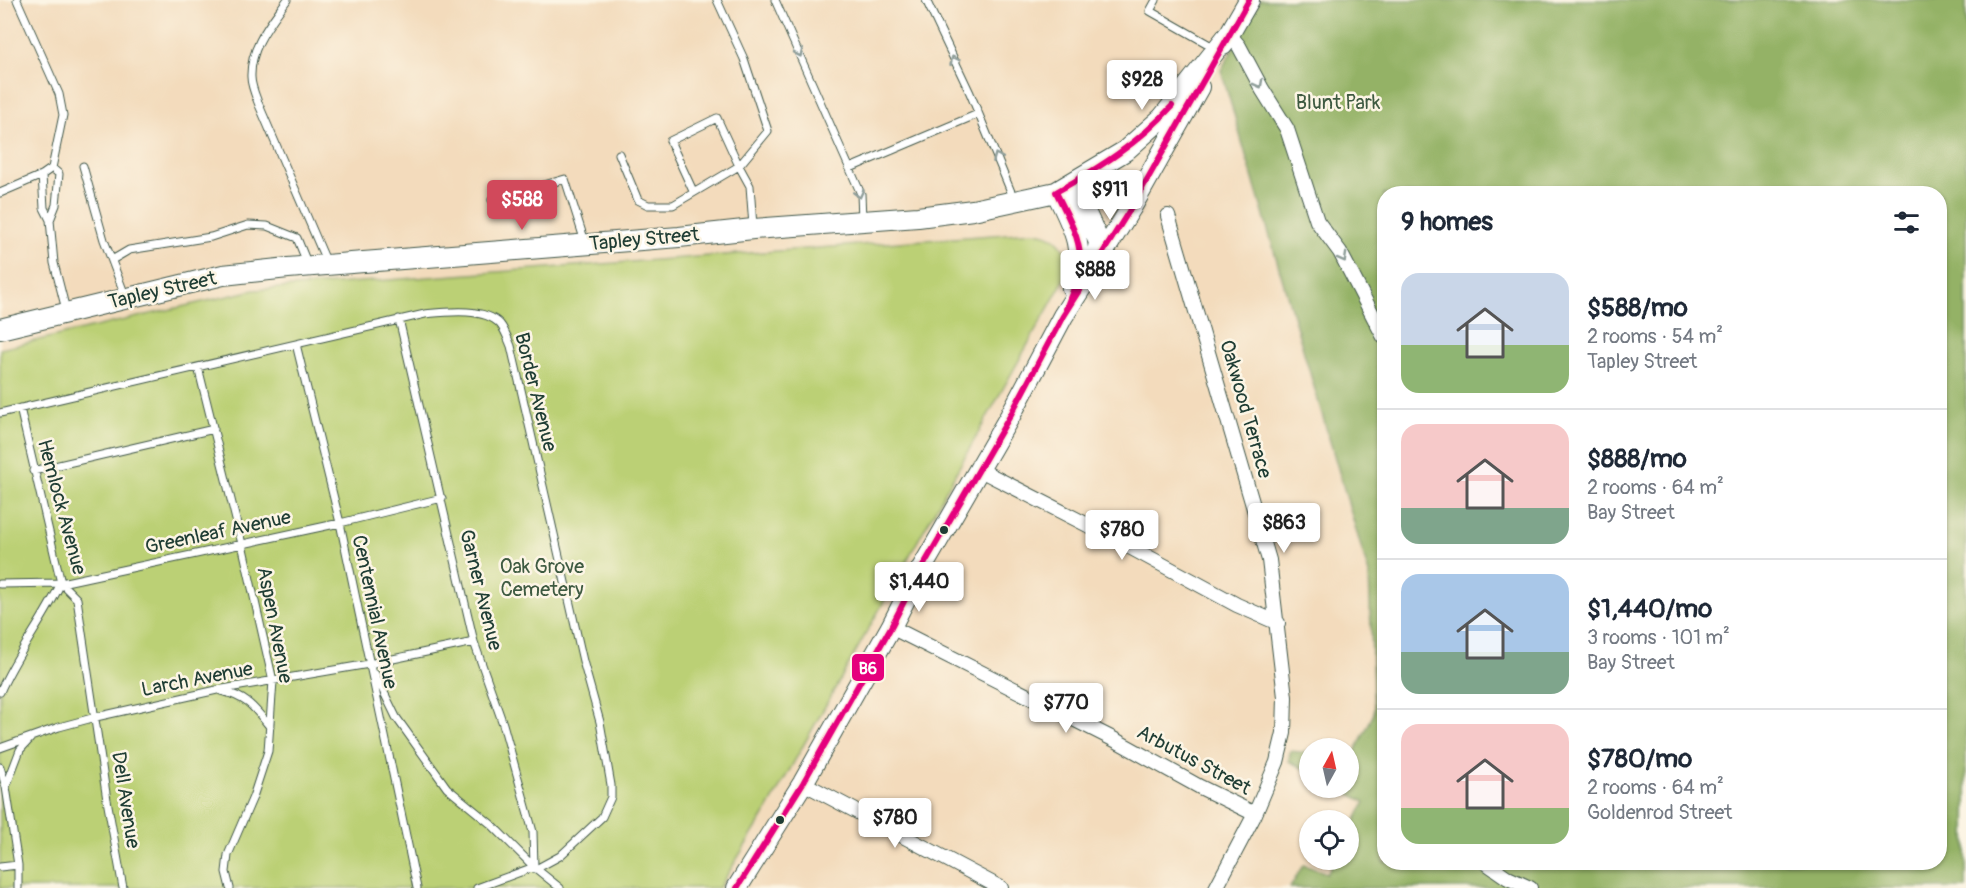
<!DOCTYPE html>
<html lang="en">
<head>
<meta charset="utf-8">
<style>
  :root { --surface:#fff; --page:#f6f6f7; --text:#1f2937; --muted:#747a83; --line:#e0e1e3; --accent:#d1495b }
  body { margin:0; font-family:Pangolin,sans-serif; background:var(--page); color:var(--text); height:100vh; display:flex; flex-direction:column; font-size:22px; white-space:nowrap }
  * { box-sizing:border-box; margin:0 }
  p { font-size:20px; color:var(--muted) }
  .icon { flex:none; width:33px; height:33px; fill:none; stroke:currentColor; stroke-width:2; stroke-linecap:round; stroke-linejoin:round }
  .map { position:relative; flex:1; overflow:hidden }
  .side { position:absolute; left:1377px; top:186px; width:570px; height:684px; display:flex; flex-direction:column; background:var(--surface); border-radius:24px; box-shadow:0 2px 4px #0004 }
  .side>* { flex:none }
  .needle { width:39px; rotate:8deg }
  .controls { position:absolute; left:1299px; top:738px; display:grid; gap:12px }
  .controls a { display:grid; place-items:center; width:60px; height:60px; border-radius:50%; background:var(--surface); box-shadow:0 2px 4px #0004; font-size:30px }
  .price { position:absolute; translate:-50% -51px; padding:0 14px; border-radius:6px; background:#fff; color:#222; font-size:20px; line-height:39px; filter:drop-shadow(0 2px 3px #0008) }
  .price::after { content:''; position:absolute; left:50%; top:36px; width:18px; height:14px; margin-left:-9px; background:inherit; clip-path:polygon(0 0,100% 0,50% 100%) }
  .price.current { background:var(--accent); color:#fff }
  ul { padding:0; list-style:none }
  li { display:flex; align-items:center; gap:18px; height:150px; padding:0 24px }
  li+li { border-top:2px solid var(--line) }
  li span { display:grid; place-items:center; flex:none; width:168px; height:120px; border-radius:18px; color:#555 }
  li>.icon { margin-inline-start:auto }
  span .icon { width:72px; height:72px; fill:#fffc; stroke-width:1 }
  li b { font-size:26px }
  h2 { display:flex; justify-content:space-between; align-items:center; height:72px; padding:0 24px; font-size:26px }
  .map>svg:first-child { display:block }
  .green { fill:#bbd074; stroke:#6d8654; stroke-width:1.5 }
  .forest { fill:#94b266; stroke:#5a784d; stroke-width:1.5; fill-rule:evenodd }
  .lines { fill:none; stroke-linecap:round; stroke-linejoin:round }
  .lane-casing { stroke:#3f5548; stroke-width:9 }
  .street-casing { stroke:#3f5548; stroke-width:16 }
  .secondary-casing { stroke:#3f5548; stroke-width:22 }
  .lane { stroke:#fff; stroke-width:7 }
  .street { stroke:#fff; stroke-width:14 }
  .secondary { stroke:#fff; stroke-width:20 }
  .bus-1-casing { stroke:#fcf5e5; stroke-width:10 }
  .bus-1 { stroke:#e5007d; stroke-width:6 }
  .oneway { stroke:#8f9e9a }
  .bus-dot { fill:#1f3d34; stroke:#fcf5e5; stroke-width:2 }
  .labels { text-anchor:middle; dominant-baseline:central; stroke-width:5; stroke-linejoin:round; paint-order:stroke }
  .park-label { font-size:20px; fill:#3e5a41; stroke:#fcf5e5 }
  .street-label { font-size:20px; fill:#1f3d34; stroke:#fcf5e5 }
  .line-badge { stroke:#fcf5e5; stroke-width:2 }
  .badge-label { font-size:16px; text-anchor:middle; font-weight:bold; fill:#fff }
</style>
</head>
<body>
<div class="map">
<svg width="1966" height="888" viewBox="0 0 1966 888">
  <rect width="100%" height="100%" fill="#fcf5e5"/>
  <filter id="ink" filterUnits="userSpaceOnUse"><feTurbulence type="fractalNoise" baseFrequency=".0167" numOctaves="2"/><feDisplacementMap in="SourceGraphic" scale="12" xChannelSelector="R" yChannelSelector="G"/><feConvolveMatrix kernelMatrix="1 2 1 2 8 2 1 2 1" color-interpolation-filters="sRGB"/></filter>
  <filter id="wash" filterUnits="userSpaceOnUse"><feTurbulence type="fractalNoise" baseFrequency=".008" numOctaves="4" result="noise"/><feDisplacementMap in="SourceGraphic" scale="24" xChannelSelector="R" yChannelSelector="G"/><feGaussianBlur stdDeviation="1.35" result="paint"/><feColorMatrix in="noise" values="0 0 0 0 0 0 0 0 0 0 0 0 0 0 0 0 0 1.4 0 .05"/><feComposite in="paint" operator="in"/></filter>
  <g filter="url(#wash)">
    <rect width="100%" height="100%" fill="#f3dbbc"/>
    <path class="green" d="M 1033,232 C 1058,233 1074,253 1065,278 L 766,812 L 719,888 L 0,888 L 0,349 L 254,290 Z"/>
    <path class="forest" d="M 1260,0 L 1966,0 L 1966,888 L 1290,888 L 1303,865 L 1327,873 L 1335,860 L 1348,860 L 1349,833 L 1365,802 L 1339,788 L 1348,788 L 1349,756 L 1353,756 L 1374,713 L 1369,574 L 1221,70 ZM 1384,194 L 1940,194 L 1940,862 L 1384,862 Z
      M 1290,751 L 1309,753 L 1309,772 L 1289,761 Z"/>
  </g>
  <g filter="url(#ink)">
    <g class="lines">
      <g class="lane-casing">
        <path id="lane" d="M 287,0 C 270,24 250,47 251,77 C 251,86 256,97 259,105 L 327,263
          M 775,0 L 861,194 L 862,219
          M 926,0 L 970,93 L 1014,199
          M 1156,0 L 1150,11 L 1215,48
          M 619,154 L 638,200 L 648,205 L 673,205 L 739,166 L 768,131 L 744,59 L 717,0
          M 83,166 L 104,240 L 126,298
          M 850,168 L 978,114
          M 42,175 L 44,208 L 50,220 L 54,263 L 66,310
          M 693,191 L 670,141 L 717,118 L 739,166 L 750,186 L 753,226
          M 0,193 L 42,175 L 52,168 L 63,115 L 59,94 L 17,0
          M 492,200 L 565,179 L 585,242
          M 50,220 L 56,205 L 59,174 L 52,168
          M 112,260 L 129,250 L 211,237 L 248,225 L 267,226 L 297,238 L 308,265
          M 399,319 L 474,642 L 503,724 L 533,832 L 534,867
          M 296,344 L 340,523 L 417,888
          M 198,367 L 242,544 L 273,681 L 268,751 L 253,797 L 228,855 L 226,872 L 230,888
          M 20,408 L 61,583 L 77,599 L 107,800 L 123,888
          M 0,413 L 425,314 C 446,312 484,307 500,324 C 505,330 508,339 511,346 L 583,661 L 600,722 L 611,785 L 611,797 L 602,817 L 560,856 L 536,869
          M 33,471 L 214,429
          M 0,584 L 61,583 L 340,523 L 442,498
          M 375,674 L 396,717 L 447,788 L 492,825 L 534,867 L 560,888
          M 221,691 C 247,697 254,707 270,727
          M 0,692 C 17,653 43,621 61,583
          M 0,748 L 59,727 L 96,717 L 217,690 L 369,664 L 474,642
          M 0,767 L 6,787 L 18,865 L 18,888
          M 6,787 L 20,750 L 30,739
          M 0,867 L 18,865
          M 477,888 L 534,867"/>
      </g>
      <g class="street-casing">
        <path id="street" d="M 1229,34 L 1239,46 L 1262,89 L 1287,129 L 1317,221 L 1340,252 L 1384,337
          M 1168,216 L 1269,560 L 1285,697 L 1284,733 L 1277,762 L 1255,814 L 1216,888
          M 980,470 L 1113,538 L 1237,605 L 1278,623
          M 891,627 L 1117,741 L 1200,787 L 1255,814
          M 803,783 L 1001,888
          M 1485,862 L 1508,878 L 1530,888"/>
      </g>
      <g class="secondary-casing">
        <path id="secondary" d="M 1223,45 L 1249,0
          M 1056,192 C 1072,225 1088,251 1072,288
          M 1098,261 L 1131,208 L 1199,87
          M 0,329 L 223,275 L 288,268 L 679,237 L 753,229 L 918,217 L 973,210 L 1056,192 L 1125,151 L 1162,118 L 1229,34
          M 737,888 L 803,783 L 891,627 L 915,580 L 1010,416 L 1063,316 L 1095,266 L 1099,242 L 1072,183"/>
      </g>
      <use href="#lane" class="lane"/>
      <use href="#street" class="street"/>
      <use href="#secondary" class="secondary"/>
      <g class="bus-1-casing">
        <path id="bus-1" d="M 1066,309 C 1070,297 1076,285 1079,273 C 1085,244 1068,217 1056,192 C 1099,168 1139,143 1172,106
          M 737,888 L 803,783 L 891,627 L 915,580 L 1010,416 L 1063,316 L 1131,208 L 1249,0"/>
      </g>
      <use href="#bus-1" class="bus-1"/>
    </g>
    <defs><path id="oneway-chevron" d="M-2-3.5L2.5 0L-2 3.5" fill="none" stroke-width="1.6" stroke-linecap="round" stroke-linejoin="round" transform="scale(1.5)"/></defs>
    <g class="oneway">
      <use href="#oneway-chevron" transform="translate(799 53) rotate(66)"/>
      <use href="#oneway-chevron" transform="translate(954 60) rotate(-115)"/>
      <use href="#oneway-chevron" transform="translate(1259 84) rotate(62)"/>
      <use href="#oneway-chevron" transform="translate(997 157) rotate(-113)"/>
      <use href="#oneway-chevron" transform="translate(859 194) rotate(76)"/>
      <use href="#oneway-chevron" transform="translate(1343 258) rotate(61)"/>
    </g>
  </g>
  <g class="bus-dot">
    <circle cx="944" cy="530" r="5"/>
    <circle cx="780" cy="820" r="5"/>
  </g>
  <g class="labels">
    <g class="park-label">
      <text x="1338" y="102">Blunt Park</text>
      <text x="542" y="566">Oak Grove<tspan x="542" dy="23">Cemetery</tspan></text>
    </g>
    <g class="street-label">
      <text transform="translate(644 239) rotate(-5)">Tapley Street</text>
      <text transform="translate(162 290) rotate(-13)">Tapley Street</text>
      <text transform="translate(536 392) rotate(76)">Border Avenue</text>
      <text transform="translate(1246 409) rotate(74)">Oakwood Terrace</text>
      <text transform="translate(62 507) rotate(75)">Hemlock Avenue</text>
      <text transform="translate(218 532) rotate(-12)">Greenleaf Avenue</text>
      <text transform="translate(481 590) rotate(76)">Garner Avenue</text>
      <text transform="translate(375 612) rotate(78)">Centennial Avenue</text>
      <text transform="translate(275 625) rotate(79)">Aspen Avenue</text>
      <text transform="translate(197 679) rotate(-11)">Larch Avenue</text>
      <text transform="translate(1194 760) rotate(28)">Arbutus Street</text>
      <text transform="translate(126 800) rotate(81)">Dell Avenue</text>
    </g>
  </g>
  <rect class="line-badge" x="851" y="653" width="34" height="29" rx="6" fill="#e5007d"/>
  <g class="badge-label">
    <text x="868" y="674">B6</text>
  </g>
</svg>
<div class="controls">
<a><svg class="needle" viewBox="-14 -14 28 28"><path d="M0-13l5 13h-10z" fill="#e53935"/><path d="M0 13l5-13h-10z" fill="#747a83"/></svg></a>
<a><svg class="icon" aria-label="locate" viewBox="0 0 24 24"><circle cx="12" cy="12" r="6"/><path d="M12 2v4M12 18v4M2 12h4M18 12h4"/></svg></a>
</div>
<b class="price" style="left:1142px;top:111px">$928</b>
<b class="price" style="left:1110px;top:221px">$911</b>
<b class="price current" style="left:522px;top:231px">$588</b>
<b class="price" style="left:1095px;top:301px">$888</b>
<b class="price" style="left:1284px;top:554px">$863</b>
<b class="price" style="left:1122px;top:561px">$780</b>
<b class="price" style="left:919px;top:613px">$1,440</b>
<b class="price" style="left:1066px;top:734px">$770</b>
<b class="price" style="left:895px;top:849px">$780</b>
<section class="side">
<h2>9 homes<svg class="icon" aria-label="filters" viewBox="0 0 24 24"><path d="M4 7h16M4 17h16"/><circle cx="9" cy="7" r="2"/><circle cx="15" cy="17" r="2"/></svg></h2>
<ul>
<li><span style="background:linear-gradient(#c9d6e8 60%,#8fb573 0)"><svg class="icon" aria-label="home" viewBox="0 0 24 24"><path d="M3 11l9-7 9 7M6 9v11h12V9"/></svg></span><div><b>$588/mo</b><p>2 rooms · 54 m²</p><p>Tapley Street</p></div></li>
<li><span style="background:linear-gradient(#f6c9c9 70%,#7fa58c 0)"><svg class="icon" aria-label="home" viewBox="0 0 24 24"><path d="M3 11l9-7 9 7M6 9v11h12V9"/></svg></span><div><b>$888/mo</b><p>2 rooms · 64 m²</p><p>Bay Street</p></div></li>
<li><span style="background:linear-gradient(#a9c7e8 65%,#7fa58c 0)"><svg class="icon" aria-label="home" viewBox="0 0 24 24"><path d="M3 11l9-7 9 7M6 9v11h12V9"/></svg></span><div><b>$1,440/mo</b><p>3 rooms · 101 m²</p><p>Bay Street</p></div></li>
<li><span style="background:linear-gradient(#f6c9c9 70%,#8fb573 0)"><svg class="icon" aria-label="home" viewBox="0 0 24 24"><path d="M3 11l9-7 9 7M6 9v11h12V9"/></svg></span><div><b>$780/mo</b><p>2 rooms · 64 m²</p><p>Goldenrod Street</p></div></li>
</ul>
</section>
</div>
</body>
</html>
